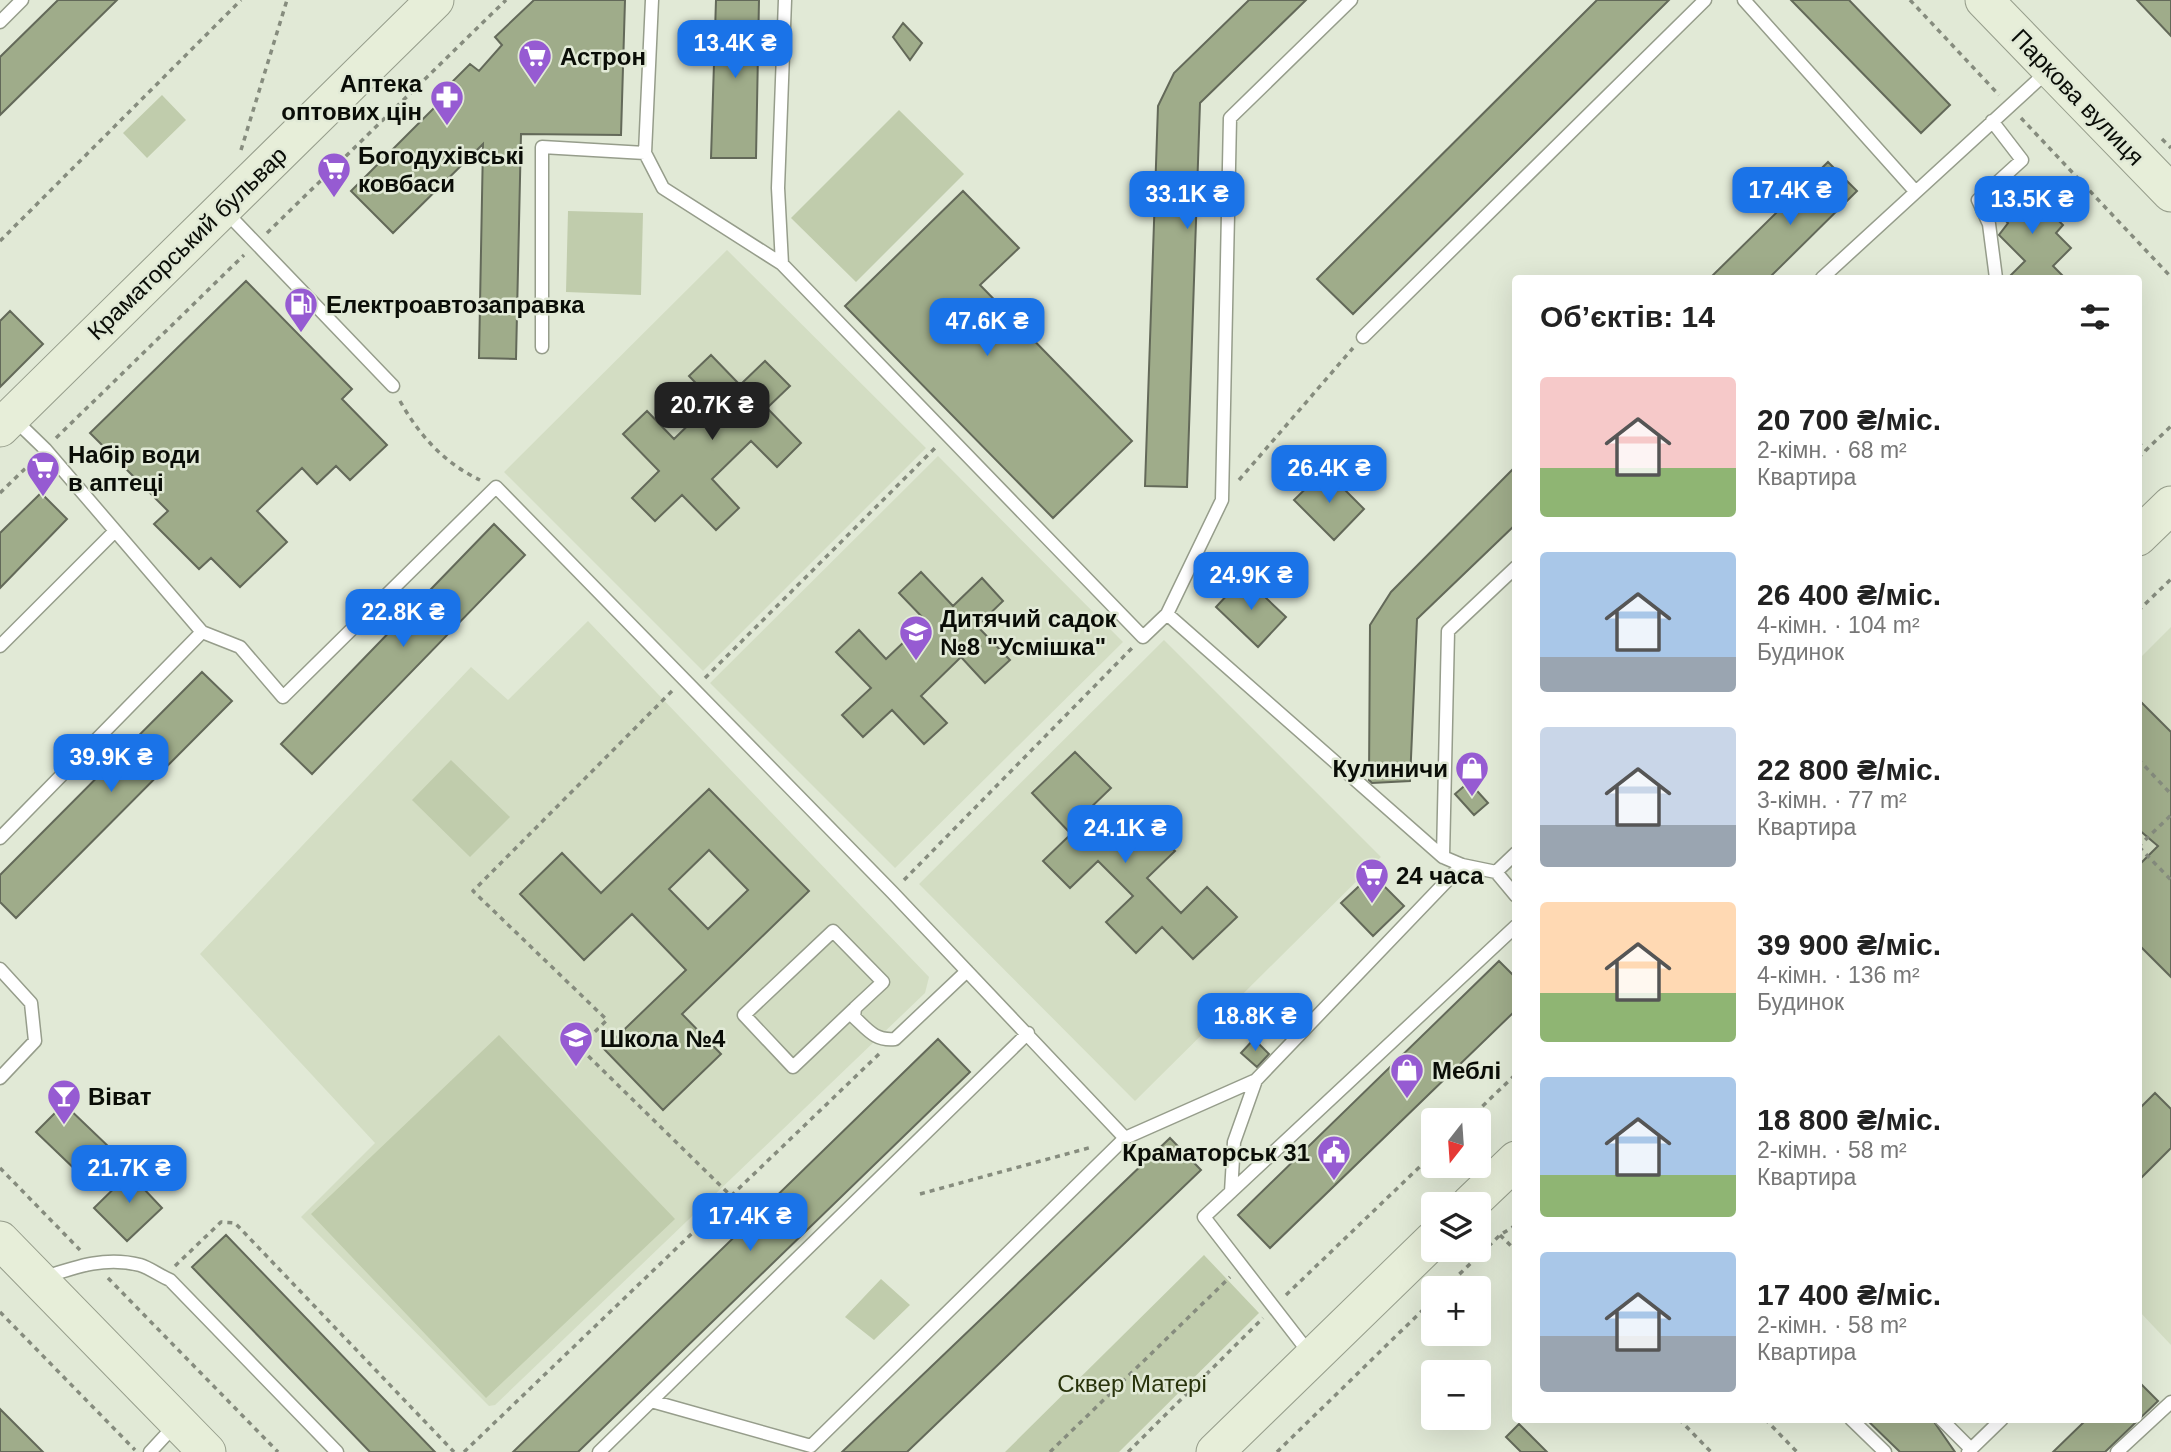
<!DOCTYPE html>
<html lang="uk">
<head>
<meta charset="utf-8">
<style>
  :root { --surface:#fff; --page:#f2f2f2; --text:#222; --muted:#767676; --accent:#1a73e8 }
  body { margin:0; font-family:Arial,sans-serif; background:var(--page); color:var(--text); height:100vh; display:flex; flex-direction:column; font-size:26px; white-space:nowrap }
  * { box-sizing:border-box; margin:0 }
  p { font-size:23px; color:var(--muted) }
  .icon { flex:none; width:38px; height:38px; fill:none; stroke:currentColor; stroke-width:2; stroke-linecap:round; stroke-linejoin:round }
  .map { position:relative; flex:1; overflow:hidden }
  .drawer { position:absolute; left:1512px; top:275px; width:630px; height:1148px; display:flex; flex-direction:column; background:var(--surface); border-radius:7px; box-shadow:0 7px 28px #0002 }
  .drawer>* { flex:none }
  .needle { width:46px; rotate:197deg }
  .tools { position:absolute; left:1421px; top:1108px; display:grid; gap:14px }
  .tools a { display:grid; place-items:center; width:70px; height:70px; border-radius:7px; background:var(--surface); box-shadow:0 7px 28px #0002; font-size:35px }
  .price { position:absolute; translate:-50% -60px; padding:0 16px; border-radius:14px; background:var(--accent); color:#fff; font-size:23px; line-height:46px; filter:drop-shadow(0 2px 4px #0008) }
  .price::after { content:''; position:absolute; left:50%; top:42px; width:21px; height:16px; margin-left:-10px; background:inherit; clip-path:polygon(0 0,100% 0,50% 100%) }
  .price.current { background:#222; color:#fff }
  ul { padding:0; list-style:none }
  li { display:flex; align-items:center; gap:21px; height:175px; padding:0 28px }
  li span { display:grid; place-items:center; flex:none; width:196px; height:140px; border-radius:7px; color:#555 }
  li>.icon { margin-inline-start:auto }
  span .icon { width:84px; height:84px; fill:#fffc; stroke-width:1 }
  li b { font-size:30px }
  h2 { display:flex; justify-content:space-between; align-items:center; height:84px; padding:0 28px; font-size:30px }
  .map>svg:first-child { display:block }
  .built { fill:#d3ddc3 }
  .green { fill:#c0ccac }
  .building { fill:#9fac8a; stroke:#636959; stroke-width:2; fill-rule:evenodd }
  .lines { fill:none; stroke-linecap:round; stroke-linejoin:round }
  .lane-casing { stroke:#969d8b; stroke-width:15 }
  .secondary-casing { stroke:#969d8b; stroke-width:39 }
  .path { stroke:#868c7e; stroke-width:3.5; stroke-dasharray:5 5; stroke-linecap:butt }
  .lane { stroke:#fff; stroke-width:12 }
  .secondary { stroke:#e7eed9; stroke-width:37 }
  .labels { text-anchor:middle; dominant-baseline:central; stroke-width:5; stroke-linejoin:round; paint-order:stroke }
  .poi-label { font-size:24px; font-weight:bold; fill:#0a0d07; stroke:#e1e9d6; text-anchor:start }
  .street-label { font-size:24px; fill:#0a0d07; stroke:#e1e9d6 }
  .park-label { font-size:24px; fill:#28330b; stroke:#e1e9d6 }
</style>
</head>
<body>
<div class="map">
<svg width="2171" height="1452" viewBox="0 0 2171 1452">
  <rect width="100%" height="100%" fill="#e1e9d6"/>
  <path class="built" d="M 727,250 L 926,448 L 703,671 L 504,472 Z
    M 938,456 L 1123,642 L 895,868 L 710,683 Z
    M 588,621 L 929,977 L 925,993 L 495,1405 L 489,1406 L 301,1217 L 375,1143 L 200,954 L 471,667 L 508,700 Z
    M 2171,627 L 2171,1345 L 2139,1311 L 2138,660 Z
    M 1164,640 L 1381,857 L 1135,1101 L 919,884 Z"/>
  <path class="green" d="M 162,95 L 186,120 L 147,158 L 123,133 Z
    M 899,110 L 964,174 L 856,282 L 791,218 Z
    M 568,211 L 643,213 L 641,295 L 566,292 Z
    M 451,760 L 510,817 L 470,857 L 412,800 Z
    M 499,1035 L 675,1219 L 486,1398 L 311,1214 Z
    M 1204,1255 L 1259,1313 L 1119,1452 L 1005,1452 Z
    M 881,1279 L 910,1305 L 874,1340 L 845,1317 Z"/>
  <path class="building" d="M 58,0 L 117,0 L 0,115 L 0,57 Z
    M 534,0 L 625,0 L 621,135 L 521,134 L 516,359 L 479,358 L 483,144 L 393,233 L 351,191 L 436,106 L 432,102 L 470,64 L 479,71 L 502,45 L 495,37 Z
    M 716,0 L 759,0 L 756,158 L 711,158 Z
    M 1249,0 L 1306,0 L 1200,103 L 1187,487 L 1145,486 L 1158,106 L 1174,73 Z
    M 1597,0 L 1669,0 L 1353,314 L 1317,279 Z
    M 1791,0 L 1849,0 L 1950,105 L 1921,133 Z
    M 2137,0 L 2171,0 L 2171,36 Z
    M 903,23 L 922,43 L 910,60 L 893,37 Z
    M 1828,162 L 1857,191 L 1769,278 L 1710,278 Z
    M 2015,187 L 2030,201 L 2034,197 L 2063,225 L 2056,233 L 2071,248 L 2053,266 L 2065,278 L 2008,278 L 2025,261 L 1999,235 L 2008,223 L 1993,209 Z
    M 963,191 L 1019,248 L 980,285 L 1132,441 L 1053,518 L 845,306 Z
    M 246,281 L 352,389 L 342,399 L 387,445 L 350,480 L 336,466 L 317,484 L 302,468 L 257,511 L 287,542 L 240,587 L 211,558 L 199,569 L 154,524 L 168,511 L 90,433 Z
    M 10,311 L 43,344 L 0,387 L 0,321 Z
    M 711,355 L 740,385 L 765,361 L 790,386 L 767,408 L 801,443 L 777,467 L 751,441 L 712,479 L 739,508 L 716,530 L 682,495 L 655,521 L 632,498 L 659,471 L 623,434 L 647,411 L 674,439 L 713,401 L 689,376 Z
    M 1516,466 L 1516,524 L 1417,619 L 1410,781 L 1372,783 L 1369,780 L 1370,625 L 1391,592 Z
    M 1325,470 L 1364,509 L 1334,540 L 1294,500 Z
    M 41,493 L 67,519 L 0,588 L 0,533 Z
    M 494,524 L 525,555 L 312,774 L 281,744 Z
    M 921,572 L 953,606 L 982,578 L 1003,601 L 977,626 L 1010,660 L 985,683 L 961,657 L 921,696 L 947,723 L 924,744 L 892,710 L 863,737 L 842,715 L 871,688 L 836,652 L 859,630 L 886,659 L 926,621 L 899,593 Z
    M 1244,577 L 1286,617 L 1258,647 L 1216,607 Z
    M 202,672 L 232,701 L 16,918 L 0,902 L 0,875 Z
    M 2138,699 L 2171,732 L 2171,977 L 2138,944 L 2138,866 L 2158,846 L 2138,829 Z
    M 1075,752 L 1111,788 L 1083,815 L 1116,848 L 1145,821 L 1175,851 L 1147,878 L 1181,913 L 1207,887 L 1237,917 L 1193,959 L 1162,927 L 1136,953 L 1106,922 L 1133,896 L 1098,861 L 1070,888 L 1043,861 L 1071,834 L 1032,793 Z
    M 1469,782 L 1488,803 L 1474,815 L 1455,794 Z
    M 709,789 L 809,891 L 682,1014 L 721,1054 L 663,1110 L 604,1049 L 686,970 L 632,914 L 584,960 L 520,894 L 562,853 L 601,893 ZM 709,850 L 748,890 L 708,929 L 669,889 Z
    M 1372,874 L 1404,906 L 1373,936 L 1341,903 Z
    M 1499,961 L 1516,978 L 1516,1010 L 1270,1248 L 1238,1215 Z
    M 938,1039 L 970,1072 L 578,1452 L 513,1452 Z
    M 1254,1039 L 1269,1054 L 1257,1067 L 1241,1053 Z
    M 2155,1093 L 2171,1109 L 2171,1148 L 2138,1181 L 2138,1110 Z
    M 64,1104 L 110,1148 L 82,1176 L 36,1132 Z
    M 1170,1138 L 1201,1170 L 907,1452 L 842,1452 Z
    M 137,1166 L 151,1180 L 143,1188 L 162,1208 L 127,1241 L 94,1208 Z
    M 226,1235 L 435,1452 L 370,1452 L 192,1267 Z
    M 2138,1381 L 2158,1401 L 2105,1452 L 2053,1452 L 2087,1419 L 2138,1419 Z
    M 0,1409 L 43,1452 L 0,1452 Z
    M 1866,1419 L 1932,1419 L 1955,1452 L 1900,1452 Z
    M 1519,1424 L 1547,1452 L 1521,1452 L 1506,1437 Z"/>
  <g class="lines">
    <g class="lane-casing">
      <path id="lane" d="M 652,0 L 645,153 L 663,188 L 782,264
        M 785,0 L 778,188 L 782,264 L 1143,637 L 1167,614 L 1222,500 L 1230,118 L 1351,0
        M 1744,0 L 1915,191
        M 0,22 L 22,0
        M 1992,121 L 2022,160 L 1978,200 L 1989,224 L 1996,278
        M 225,211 L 393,386
        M 1822,278 L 2049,70
        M 1363,337 L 1705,0
        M 542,347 L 542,147 L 645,153
        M 1516,567 L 1448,631 L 1443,857 L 1462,865 L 1496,872 L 1516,896
        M 1167,614 L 1443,857
        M 202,632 L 240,647 L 283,697 L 496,487 L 892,892 L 1125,1138 L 1256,1080 L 1462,865
        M 0,646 L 114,532
        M 0,838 L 202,632 L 45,449 L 14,419
        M 1496,872 L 1516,853
        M 0,969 L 31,1003 L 35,1041 L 0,1078
        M 855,1008 L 793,1067 L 744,1015 L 833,931 L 883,982 L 855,1008 L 854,1017 C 868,1030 875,1041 895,1039 L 967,971
        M 1231,1192 L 1234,1142 L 1256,1080
        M 42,1278 C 75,1267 105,1256 140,1265 C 150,1268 160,1276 170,1280 L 337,1452
        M 1310,1354 L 1204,1217 L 1516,926
        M 651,1401 L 811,1446 L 1125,1138
        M 1851,1419 L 1885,1452
        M 1941,1419 L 1971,1449
        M 150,1452 L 175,1425
        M 599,1452 L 1028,1033
        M 1968,1452 L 2002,1419
        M 2117,1452 L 2171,1402"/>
    </g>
    <g class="secondary-casing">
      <path id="secondary" d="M 1984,0 L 2171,193
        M 0,428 L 435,0
        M 2138,537 L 2171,505
        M 1470,1204 L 1516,1160
        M 0,1240 L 207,1452
        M 1215,1452 L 1433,1240"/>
    </g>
    <path class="path" d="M 1910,0 L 1999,95
      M 2021,118 L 2171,277
      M 2162,139 L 2171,148
      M 241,150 L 287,0
      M 267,233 L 506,0
      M 0,241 L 241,0
      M 400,401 C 419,435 444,463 480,480
      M 56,438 L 244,255
      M 2138,442 L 2146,450
      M 2138,458 L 2171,426
      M 1239,480 L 1353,348
      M 0,493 L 33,461
      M 2138,611 L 2171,579
      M 705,678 L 937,446
      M 672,691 L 473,891 L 607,1020 L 579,1047 L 731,1196
      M 2138,759 L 2171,794
      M 2138,847 L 2171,815
      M 2139,847 L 2171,880
      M 904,880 L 1132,648
      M 1468,1120 L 1516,1074
      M 0,1168 L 80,1250
      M 920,1194 L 1092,1147
      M 1500,1235 L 1516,1251
      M 175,1266 L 221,1222 L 235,1223 L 454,1452
      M 108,1278 L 278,1452
      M 1445,1288 L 1500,1235 L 1516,1225
      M 1286,1295 L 1433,1154
      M 0,1312 L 135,1450
      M 1679,1419 L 1711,1452
      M 1765,1419 L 1797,1452
      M 464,1452 L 879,1054
      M 1050,1452 L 1230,1277
      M 1128,1452 L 1263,1318
      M 1277,1452 L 1433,1300"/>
    <use href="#lane" class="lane"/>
    <use href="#secondary" class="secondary"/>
  </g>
  <defs>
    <g id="supermarket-pin" transform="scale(1.75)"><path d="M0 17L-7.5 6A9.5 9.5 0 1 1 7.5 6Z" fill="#965bd2" stroke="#e1e9d6"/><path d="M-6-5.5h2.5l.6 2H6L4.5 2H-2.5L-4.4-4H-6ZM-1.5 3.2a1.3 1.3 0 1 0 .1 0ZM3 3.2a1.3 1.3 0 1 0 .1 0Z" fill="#fff"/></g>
    <g id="pharmacy-pin" transform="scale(1.75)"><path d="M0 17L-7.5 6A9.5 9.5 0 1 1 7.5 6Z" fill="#965bd2" stroke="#e1e9d6"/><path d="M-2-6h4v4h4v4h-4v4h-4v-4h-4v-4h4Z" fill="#fff"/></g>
    <g id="fuel-pin" transform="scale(1.75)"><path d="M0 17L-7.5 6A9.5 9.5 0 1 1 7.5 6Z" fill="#965bd2" stroke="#e1e9d6"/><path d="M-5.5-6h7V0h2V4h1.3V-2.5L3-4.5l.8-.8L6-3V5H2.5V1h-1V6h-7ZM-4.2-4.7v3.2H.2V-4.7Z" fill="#fff"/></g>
    <g id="school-pin" transform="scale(1.75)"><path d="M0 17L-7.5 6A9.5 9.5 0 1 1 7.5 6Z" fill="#965bd2" stroke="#e1e9d6"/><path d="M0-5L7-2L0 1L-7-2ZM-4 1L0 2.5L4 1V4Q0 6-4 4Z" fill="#fff"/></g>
    <g id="shop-pin" transform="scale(1.75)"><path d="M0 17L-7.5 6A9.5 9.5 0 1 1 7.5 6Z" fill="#965bd2" stroke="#e1e9d6"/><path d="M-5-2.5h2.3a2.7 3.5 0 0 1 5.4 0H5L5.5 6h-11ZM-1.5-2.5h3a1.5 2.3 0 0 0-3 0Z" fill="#fff"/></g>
    <g id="bar-pin" transform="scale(1.75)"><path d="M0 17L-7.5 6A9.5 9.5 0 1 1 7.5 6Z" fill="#965bd2" stroke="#e1e9d6"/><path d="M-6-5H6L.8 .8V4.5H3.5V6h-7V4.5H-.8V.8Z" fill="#fff"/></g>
    <g id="civic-pin" transform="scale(1.75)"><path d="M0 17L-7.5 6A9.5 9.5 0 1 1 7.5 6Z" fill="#965bd2" stroke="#e1e9d6"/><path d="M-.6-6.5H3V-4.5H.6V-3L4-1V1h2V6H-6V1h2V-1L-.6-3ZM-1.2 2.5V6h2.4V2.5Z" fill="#fff"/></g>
  </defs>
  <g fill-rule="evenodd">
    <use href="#supermarket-pin" x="535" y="56"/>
    <use href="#pharmacy-pin" x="447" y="97"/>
    <use href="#supermarket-pin" x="334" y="169"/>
    <use href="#fuel-pin" x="301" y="304"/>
    <use href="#supermarket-pin" x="43" y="468"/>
    <use href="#school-pin" x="916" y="632"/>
    <use href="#shop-pin" x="1472" y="768"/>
    <use href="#supermarket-pin" x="1372" y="875"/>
    <use href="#school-pin" x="576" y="1038"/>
    <use href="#shop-pin" x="1407" y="1070"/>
    <use href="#bar-pin" x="64" y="1096"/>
    <use href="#civic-pin" x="1334" y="1152"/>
  </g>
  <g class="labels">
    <g class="poi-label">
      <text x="560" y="56">Астрон</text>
      <text x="422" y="83" text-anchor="end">Аптека<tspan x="422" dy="28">оптових цін</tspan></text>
      <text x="358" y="155">Богодухівські<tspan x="358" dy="28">ковбаси</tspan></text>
      <text x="326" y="304">Електроавтозаправка</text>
      <text x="68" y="454">Набір води<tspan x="68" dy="28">в аптеці</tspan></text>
      <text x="940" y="618">Дитячий садок<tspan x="940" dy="28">№8 "Усмішка"</tspan></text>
      <text x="1448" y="768" text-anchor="end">Кулиничи</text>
      <text x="1396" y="875">24 часа</text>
      <text x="600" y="1038">Школа №4</text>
      <text x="1432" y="1070">Меблі</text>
      <text x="88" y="1096">Віват</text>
      <text x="1310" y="1152" text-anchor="end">Краматорськ 31</text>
    </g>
    <g class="street-label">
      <text transform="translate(2078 97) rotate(46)">Паркова вулиця</text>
      <text transform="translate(187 243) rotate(-44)">Краматорський бульвар</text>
    </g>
    <g class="park-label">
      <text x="1132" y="1383">Сквер Матері</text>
    </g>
  </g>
</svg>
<div class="tools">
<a><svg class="needle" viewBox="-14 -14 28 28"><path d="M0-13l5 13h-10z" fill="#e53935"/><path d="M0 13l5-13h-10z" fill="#767676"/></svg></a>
<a><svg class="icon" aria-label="layers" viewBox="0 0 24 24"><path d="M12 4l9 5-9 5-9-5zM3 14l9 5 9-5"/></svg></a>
<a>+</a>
<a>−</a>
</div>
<b class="price" style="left:735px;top:80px">13.4K ₴</b>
<b class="price" style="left:1790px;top:227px">17.4K ₴</b>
<b class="price" style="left:1187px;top:231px">33.1K ₴</b>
<b class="price" style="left:2032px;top:236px">13.5K ₴</b>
<b class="price" style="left:987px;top:358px">47.6K ₴</b>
<b class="price current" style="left:712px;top:442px">20.7K ₴</b>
<b class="price" style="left:1329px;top:505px">26.4K ₴</b>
<b class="price" style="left:1251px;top:612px">24.9K ₴</b>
<b class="price" style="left:403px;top:649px">22.8K ₴</b>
<b class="price" style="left:111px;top:794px">39.9K ₴</b>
<b class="price" style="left:1125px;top:865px">24.1K ₴</b>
<b class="price" style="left:1255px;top:1053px">18.8K ₴</b>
<b class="price" style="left:129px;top:1205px">21.7K ₴</b>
<b class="price" style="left:750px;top:1253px">17.4K ₴</b>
<section class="drawer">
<h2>Об’єктів: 14<svg class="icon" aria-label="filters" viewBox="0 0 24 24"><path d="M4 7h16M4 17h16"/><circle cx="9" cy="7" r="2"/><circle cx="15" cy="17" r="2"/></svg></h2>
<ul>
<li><span style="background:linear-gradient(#f6c9c9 65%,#8fb573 0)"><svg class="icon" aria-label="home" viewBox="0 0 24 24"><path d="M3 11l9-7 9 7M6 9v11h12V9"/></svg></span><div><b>20 700 ₴/міс.</b><p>2-кімн. · 68 m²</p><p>Квартира</p></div></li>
<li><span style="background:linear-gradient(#a9c7e8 75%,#9aa5b1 0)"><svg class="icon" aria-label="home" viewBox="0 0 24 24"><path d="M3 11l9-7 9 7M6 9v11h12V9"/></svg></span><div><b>26 400 ₴/міс.</b><p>4-кімн. · 104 m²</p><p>Будинок</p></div></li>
<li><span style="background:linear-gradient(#c9d6e8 70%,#9aa5b1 0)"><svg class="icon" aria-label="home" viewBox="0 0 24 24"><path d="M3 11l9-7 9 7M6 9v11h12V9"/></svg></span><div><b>22 800 ₴/міс.</b><p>3-кімн. · 77 m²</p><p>Квартира</p></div></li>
<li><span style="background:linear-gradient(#ffd9b3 65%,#8fb573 0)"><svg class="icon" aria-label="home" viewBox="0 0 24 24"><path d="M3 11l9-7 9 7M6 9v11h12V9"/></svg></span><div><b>39 900 ₴/міс.</b><p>4-кімн. · 136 m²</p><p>Будинок</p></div></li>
<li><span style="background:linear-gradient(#a9c7e8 70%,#8fb573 0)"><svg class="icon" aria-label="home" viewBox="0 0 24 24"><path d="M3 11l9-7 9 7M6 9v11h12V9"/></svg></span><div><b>18 800 ₴/міс.</b><p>2-кімн. · 58 m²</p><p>Квартира</p></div></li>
<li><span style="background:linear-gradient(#a9c7e8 60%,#9aa5b1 0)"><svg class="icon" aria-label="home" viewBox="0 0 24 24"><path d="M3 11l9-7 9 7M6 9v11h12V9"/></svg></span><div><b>17 400 ₴/міс.</b><p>2-кімн. · 58 m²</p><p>Квартира</p></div></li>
</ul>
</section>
</div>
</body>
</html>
